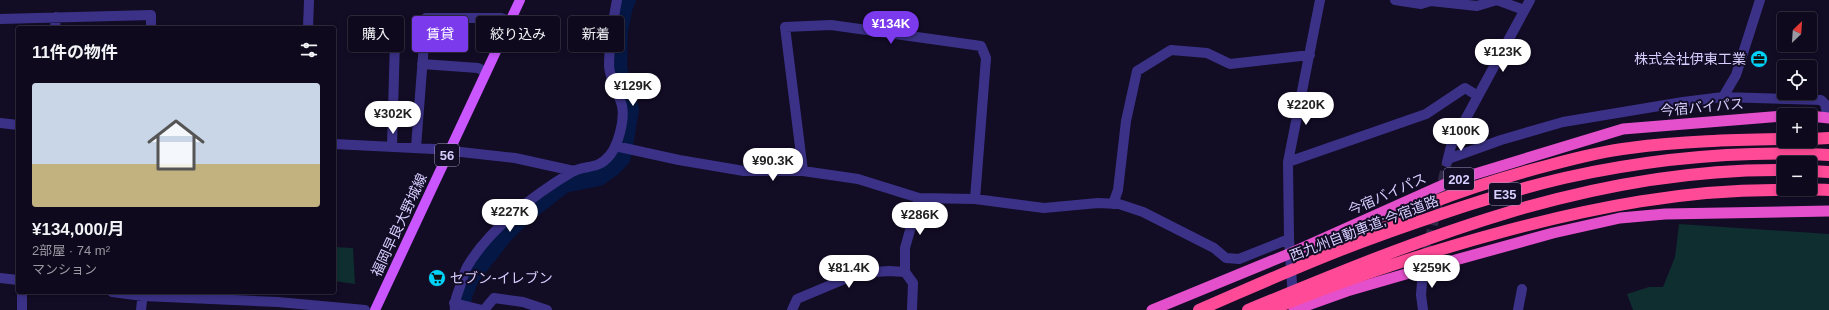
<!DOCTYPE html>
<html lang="ja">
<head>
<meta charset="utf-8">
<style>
  :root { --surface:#0e091c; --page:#1c1729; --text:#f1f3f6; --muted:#9b9aa3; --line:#2e2a3b; --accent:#7c3aed }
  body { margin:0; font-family:Arial,"Noto Sans JP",sans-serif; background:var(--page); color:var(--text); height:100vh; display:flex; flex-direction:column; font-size:15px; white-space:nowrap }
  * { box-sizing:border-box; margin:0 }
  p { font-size:13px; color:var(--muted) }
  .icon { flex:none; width:22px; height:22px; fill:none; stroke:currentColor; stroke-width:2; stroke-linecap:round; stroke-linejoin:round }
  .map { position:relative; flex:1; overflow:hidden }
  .panel { position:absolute; left:16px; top:26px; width:320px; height:268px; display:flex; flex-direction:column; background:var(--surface); border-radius:4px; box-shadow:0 2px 6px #0003,0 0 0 1px var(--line) }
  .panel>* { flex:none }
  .banner { position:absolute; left:348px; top:16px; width:380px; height:36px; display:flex; gap:8px }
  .needle { width:26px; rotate:25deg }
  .buttons { position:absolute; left:1777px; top:12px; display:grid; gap:8px }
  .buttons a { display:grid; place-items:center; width:40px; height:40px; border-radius:4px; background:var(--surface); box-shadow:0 2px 6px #0003,0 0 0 1px var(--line); font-size:20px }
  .price { position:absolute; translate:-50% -34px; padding:0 9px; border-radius:14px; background:#fff; color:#222; font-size:13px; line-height:26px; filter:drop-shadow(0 1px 2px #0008) }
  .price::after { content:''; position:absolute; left:50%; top:24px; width:12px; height:9px; margin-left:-6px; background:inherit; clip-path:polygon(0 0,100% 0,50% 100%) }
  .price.on { background:var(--accent); color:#fff }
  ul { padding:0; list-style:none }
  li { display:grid; align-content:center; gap:8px; height:212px; padding:0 16px }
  li span { display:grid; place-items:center; height:124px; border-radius:4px; color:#555 }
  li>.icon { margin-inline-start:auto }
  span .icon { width:72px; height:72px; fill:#fffc; stroke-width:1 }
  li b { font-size:17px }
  h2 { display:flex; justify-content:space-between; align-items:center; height:48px; padding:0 16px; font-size:17px }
  .tag { padding:0 14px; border-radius:4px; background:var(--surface); box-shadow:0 2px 6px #0003,0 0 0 1px var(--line); font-size:14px; line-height:36px }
  .tag.on { background:var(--accent); color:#fff }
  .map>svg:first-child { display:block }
  .green { fill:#0e2e2f }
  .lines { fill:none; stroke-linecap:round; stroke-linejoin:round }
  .river { stroke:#051845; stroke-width:18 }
  .minor-tunnel { stroke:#302946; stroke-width:10; stroke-dasharray:10 5; stroke-linecap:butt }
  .minor { stroke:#3b3288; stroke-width:10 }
  .primary { stroke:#ca56ff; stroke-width:10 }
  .trunk { stroke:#e450cb; stroke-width:11 }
  .motorway { stroke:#ff4a97; stroke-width:12 }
  .motorway-bridge { stroke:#ff4a97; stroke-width:12 }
  .labels { text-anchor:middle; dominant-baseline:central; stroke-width:4; stroke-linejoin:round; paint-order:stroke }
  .shield { fill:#120c25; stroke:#9d94be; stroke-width:1 }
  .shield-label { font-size:13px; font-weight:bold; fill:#d8cfff }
  .poi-label { font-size:14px; fill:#d8cfff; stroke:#120c25; text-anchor:end }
  .street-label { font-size:14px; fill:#d8cfff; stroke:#120c25 }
</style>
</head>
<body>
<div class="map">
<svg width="1829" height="310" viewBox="0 0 1829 310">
  <rect width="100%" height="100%" fill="#120c25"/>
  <path class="green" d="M 1679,224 L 1829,234 L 1829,310 L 1633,310 L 1627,294 L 1649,287 L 1663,287 L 1675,257 Z
    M 334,247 L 353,248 L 355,284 L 334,281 Z"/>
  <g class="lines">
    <path class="river" d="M 461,310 L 463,296 L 470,278 L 503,236 L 522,217 L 564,184 L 599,177 L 613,167 L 622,157 L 630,109 L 618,68 L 619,31 L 624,6 L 627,0"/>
    <path class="minor-tunnel" d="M 1423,269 L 1447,162"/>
    <path class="minor" d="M 1395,0 L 1421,4 L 1431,1 L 1477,6 L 1497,0
      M 1497,0 L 1524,10
      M 0,19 L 151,15 L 151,28
      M 55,28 L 56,17
      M 308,28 L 309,0
      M 422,64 L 478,68 L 486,72
      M 1723,97 L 1736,75 L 1760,0
      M 0,123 L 18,125
      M 334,144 L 434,149 L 515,158 L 574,171
      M 392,146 L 395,40
      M 615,146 L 679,160 L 744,171 L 803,171 L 858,179 L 919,198 L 975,199 L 1044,208 L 1098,203 L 1119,204 L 1143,212 L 1214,248 L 1226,258 L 1239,259 L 1289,239
      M 416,147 L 426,18 L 501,18 L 510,21
      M 1448,159 L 1501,140 L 1563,122 L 1683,102 L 1723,97 L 1821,100 L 1825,104 L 1828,118
      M 1288,162 L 1426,114 L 1465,88 L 1478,96
      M 1447,162 L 1451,146 L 1530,0
      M 803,171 L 785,27 L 831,25 L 981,46 L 986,58 L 975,199
      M 1113,204 L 1118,190 L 1126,121 L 1137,71 L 1171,50 L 1207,53 L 1230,64 L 1310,55
      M 0,278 L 18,280
      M 112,292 L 143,296 L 278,302 L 365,310
      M 1293,299 L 1289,239 L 1288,162 L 1320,0
      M 454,303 L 482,310
      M 22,310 L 22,292
      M 141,310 L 143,292
      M 455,310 C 454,301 457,295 460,287 C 462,280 464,273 467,267 C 489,229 535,194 572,172 C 586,164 597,171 610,155 C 618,145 625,120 622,106 C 619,93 610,81 609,66 C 609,44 613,21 617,0
      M 484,310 L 494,298 L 523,302 L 547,310
      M 792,310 L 797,299 L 859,273 L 889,271 L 905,272
      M 912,310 L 913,283 L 905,272 L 905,248 L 919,198
      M 1423,310 L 1421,295 L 1423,269
      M 1518,310 L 1522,289"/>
    <path class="primary" d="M 375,310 L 520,0"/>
    <path class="trunk" d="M 1810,116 L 1829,118
      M 1152,310 L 1291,253 L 1452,181 L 1623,129 L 1784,116
      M 1294,310 L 1347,291 L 1423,269 L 1553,233 L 1620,218 L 1665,214 L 1829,211"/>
    <path class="motorway" d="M 1810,139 L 1829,138
      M 1810,171 L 1829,172"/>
    <path class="motorway-bridge" d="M 1347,241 C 1411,207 1480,183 1550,165 C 1576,158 1603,151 1630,148 C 1681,141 1733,140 1784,139
      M 1199,310 C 1257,285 1316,258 1375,237 C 1437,215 1500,193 1564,178 C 1650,159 1741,150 1829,155
      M 1248,310 C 1422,238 1591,168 1784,170
      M 1270,310 C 1348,278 1427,252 1509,230 C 1596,207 1684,190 1774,190 C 1793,190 1811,189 1829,190"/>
  </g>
  <defs>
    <g id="office-disc" transform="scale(0.9)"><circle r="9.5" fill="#00d3fa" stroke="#120c25"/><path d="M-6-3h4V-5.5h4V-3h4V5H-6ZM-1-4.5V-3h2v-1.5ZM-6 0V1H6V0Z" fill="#111"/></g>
    <g id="supermarket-disc" transform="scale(0.9)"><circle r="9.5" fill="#00d3fa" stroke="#120c25"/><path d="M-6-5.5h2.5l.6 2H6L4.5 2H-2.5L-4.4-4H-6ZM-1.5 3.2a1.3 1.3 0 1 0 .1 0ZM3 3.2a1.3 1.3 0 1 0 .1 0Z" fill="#111"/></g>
  </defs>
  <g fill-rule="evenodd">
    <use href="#office-disc" x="1759" y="59"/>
    <use href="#supermarket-disc" x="437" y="278"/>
  </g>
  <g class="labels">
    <g class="shield">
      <rect x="435" y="144" width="24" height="22" rx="3"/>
      <rect x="1444" y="168" width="30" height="22" rx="3"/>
      <rect x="1489" y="183" width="32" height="22" rx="3"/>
    </g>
    <g class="shield-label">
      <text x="447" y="155">56</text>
      <text x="1459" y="179">202</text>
      <text x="1505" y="194">E35</text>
    </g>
    <g class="poi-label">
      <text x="1746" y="59">株式会社伊東工業</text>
      <text x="450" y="278" text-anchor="start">セブン-イレブン</text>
    </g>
    <g class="street-label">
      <text transform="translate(1702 107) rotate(-5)">今宿バイパス</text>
      <text transform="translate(1387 194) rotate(-24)">今宿バイパス</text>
      <text transform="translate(399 225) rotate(-65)">福岡早良大野城線</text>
      <text transform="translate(1364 228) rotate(-21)">西九州自動車道;今宿道路</text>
    </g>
  </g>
</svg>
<div class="buttons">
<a><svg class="needle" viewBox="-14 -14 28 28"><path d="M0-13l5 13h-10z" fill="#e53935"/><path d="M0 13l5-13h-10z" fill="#9b9aa3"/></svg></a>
<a><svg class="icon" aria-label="locate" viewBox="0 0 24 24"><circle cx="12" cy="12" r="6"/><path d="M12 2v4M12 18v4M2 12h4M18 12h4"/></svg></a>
<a>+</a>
<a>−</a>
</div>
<b class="price on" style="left:891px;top:45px">¥134K</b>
<b class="price" style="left:1503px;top:73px">¥123K</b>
<b class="price" style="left:633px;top:107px">¥129K</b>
<b class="price" style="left:1306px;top:126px">¥220K</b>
<b class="price" style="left:393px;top:135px">¥302K</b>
<b class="price" style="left:1461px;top:152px">¥100K</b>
<b class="price" style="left:773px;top:182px">¥90.3K</b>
<b class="price" style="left:510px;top:233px">¥227K</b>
<b class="price" style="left:920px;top:236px">¥286K</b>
<b class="price" style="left:849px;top:289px">¥81.4K</b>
<b class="price" style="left:1432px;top:289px">¥259K</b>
<div class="banner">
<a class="tag">購入</a>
<a class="tag on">賃貸</a>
<a class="tag">絞り込み</a>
<a class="tag">新着</a>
</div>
<section class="panel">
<h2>11件の物件<svg class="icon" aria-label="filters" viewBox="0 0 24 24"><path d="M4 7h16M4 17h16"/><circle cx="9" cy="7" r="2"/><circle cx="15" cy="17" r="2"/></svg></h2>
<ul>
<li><span style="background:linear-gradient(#c9d6e8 65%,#c2b280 0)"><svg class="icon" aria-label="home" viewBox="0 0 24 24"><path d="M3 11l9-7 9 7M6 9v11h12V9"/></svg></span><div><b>¥134,000/月</b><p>2部屋 · 74 m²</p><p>マンション</p></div></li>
</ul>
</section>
</div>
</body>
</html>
